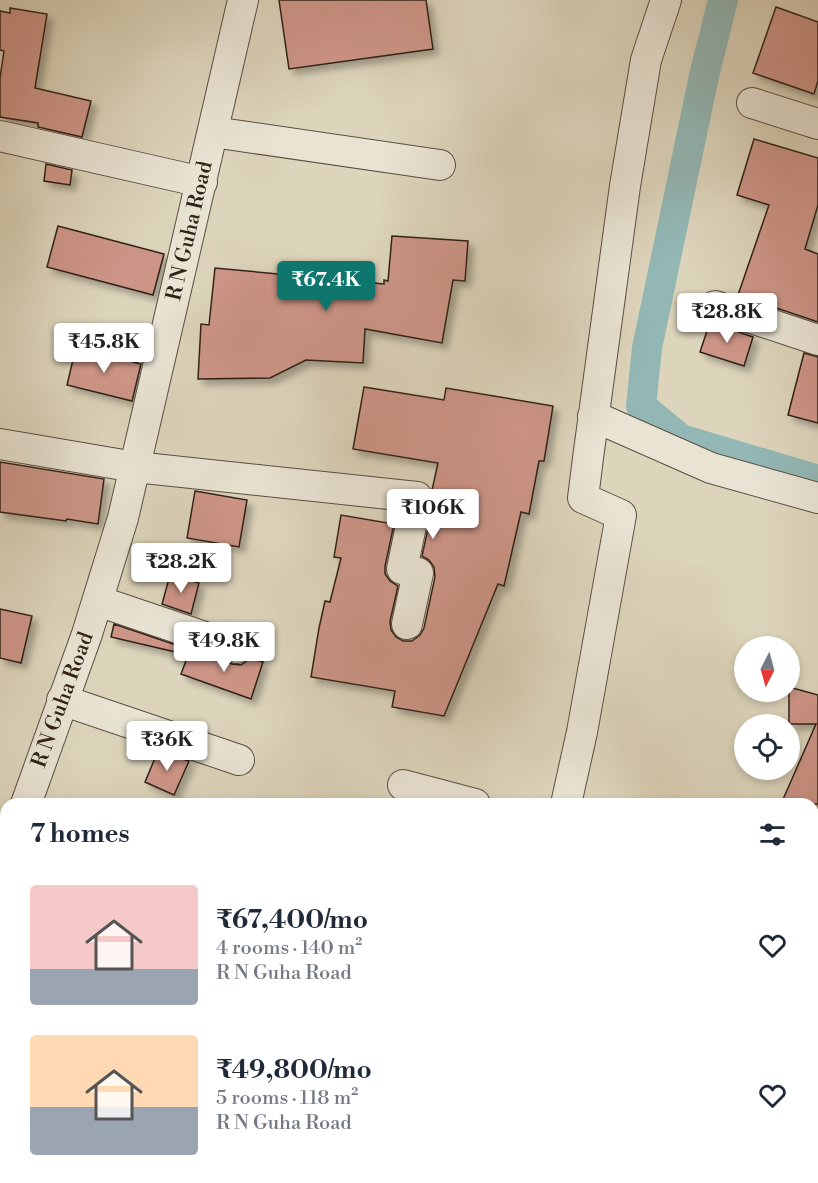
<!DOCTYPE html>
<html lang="en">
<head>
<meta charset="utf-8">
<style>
  :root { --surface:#fff; --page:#f2f2f3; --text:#1f2937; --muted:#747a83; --accent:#0f766e }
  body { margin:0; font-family:"Libre Bodoni",serif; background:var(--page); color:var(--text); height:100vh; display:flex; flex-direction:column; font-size:22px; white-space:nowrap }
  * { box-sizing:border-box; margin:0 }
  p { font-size:20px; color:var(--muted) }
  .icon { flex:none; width:33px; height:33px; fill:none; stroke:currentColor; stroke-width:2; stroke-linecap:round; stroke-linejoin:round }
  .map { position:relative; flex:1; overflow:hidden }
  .side { position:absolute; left:0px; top:798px; width:819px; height:386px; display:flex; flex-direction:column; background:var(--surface); border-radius:18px 18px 0 0; box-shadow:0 3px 9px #0003 }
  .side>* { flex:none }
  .needle { width:39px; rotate:186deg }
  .fabs { position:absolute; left:734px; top:636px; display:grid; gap:12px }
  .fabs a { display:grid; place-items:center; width:66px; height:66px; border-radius:50%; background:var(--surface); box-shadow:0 3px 9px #0003; font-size:30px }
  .price { position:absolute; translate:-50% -51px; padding:0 14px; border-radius:6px; background:#fff; color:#222; font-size:20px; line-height:39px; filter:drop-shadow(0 2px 3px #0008) }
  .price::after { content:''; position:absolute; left:50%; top:36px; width:18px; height:14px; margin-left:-9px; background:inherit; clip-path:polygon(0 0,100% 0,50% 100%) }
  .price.selected { background:var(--accent); color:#fff }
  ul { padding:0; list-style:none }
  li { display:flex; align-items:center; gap:18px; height:150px; padding:0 30px }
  li span { display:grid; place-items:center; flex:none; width:168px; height:120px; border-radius:6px; color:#555 }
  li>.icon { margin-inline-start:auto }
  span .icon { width:72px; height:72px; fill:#fffc; stroke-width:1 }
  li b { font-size:26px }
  h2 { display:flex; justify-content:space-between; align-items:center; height:72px; padding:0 30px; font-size:26px }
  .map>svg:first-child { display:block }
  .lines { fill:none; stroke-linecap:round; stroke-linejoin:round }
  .canal { stroke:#93b7b5; stroke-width:30 }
  .building { fill:#cd9587; stroke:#302219; stroke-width:1.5; filter:url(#shadow) }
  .minor-casing { stroke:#5b4e42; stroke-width:32 }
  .minor { stroke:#e8e3d3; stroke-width:30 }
  .labels { text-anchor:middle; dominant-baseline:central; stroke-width:4.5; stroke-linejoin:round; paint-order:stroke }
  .street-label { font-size:21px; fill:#302219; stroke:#e8e3d3 }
</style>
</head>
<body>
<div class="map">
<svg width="818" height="1183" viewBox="0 0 818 1183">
  <defs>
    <filter id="shadow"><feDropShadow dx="5.5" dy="5.5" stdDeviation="3" flood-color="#0004"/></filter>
  </defs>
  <rect width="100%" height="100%" fill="#dcd4bb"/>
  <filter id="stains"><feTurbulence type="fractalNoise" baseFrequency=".00333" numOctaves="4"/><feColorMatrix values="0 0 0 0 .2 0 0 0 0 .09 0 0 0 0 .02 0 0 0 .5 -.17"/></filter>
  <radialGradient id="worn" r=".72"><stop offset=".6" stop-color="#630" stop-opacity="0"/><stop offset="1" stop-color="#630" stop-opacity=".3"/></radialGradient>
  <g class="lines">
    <path class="canal" d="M 723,0 L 704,76 L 647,348 L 641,406 L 681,439 L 818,480"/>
  </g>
  <path class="building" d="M 279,0 L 426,0 L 433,49 L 289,69 Z
    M 776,7 L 818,22 L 818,81 L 814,94 L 753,73 Z
    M 10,8 L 47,14 L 35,88 L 91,101 L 82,137 L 38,127 L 38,123 L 0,117 L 0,78 L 4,51 L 0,50 L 0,11 L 10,13 Z
    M 754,139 L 818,158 L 818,205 L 805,249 L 818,254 L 818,322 L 738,295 L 769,205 L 737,195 Z
    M 46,164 L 72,170 L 70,185 L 44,181 Z
    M 58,226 L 164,254 L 153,295 L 47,267 Z
    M 392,236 L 468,241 L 465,281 L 453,280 L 442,343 L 365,329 L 363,363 L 306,360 L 270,378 L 198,379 L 201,324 L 209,325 L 215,268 L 384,284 L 384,280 L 388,281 Z
    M 710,322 L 753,337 L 744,366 L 700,352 Z
    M 76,347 L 141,364 L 132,401 L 67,385 Z
    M 804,353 L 818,357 L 818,423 L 788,415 Z
    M 364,387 L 444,400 L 446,388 L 553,406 L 544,461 L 539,461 L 529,514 L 521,512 L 504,586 L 498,584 L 444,716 L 392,707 L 395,691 L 311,677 L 319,628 L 325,601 L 330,602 L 341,558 L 334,557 L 341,515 L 394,524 L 385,566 L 385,574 L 390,581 L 398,586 L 390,621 L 391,630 L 396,637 L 403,641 L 412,641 L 420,635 L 424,628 L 435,577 L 434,567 L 429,560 L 422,556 L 434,501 L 432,490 L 438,463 L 353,449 Z
    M 0,462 L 104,479 L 98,524 L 67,519 L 66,521 L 0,512 Z
    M 195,491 L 247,500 L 239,547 L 187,538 Z
    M 170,575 L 199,583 L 191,614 L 162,604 Z
    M 0,609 L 32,616 L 21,663 L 0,658 Z
    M 114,624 L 182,647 L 180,653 L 111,637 Z
    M 190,650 L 232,664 L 241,665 L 251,658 L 263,662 L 251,699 L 181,674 Z
    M 789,687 L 818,695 L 818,804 L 781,804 L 816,724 L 789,724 Z
    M 158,751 L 189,761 L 174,795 L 145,782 Z"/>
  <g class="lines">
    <g class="minor-casing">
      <path id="minor" d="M 752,103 L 818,124
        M 213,132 L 440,165
        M 0,136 L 202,182
        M 715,306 L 818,340
        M 593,416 L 711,468 L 818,498
        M 0,444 L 135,467 L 417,497 L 402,569 L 418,573 L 407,624
        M 98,601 L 237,648
        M 62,700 L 239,760
        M 403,785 L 475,804
        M 26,804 L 87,634 L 123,518 L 243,0
        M 566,804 L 582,732 L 621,515 L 583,498 L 588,458 L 625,186 L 646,60 L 666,0
        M 0,878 L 6,861
        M 0,1175 L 6,1172
        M 522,1183 L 522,1178"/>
    </g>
    <use href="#minor" class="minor"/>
  </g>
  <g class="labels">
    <g class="street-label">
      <text transform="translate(190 231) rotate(-77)">R N Guha Road</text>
      <text transform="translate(63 700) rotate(-70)">R N Guha Road</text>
    </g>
  </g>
  <rect width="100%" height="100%" filter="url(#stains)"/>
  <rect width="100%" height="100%" fill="url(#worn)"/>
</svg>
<div class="fabs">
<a><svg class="needle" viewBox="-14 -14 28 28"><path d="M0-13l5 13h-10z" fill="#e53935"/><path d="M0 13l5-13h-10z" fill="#747a83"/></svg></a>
<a><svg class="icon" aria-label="locate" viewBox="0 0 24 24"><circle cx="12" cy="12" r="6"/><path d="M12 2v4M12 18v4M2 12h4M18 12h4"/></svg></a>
</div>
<b class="price selected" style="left:326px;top:312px">₹67.4K</b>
<b class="price" style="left:727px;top:344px">₹28.8K</b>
<b class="price" style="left:104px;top:374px">₹45.8K</b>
<b class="price" style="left:433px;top:540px">₹106K</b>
<b class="price" style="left:181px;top:594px">₹28.2K</b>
<b class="price" style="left:224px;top:673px">₹49.8K</b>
<b class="price" style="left:167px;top:772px">₹36K</b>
<section class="side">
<h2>7 homes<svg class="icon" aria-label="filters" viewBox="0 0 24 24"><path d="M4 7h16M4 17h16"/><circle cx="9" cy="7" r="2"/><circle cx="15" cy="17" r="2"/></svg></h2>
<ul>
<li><span style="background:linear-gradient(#f6c9c9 70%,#9aa5b1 0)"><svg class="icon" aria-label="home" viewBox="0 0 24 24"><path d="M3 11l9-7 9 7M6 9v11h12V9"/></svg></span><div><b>₹67,400/mo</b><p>4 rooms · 140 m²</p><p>R N Guha Road</p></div><svg class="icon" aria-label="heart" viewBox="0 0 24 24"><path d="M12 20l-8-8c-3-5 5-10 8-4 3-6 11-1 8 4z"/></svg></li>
<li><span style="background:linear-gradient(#ffd9b3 60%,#9aa5b1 0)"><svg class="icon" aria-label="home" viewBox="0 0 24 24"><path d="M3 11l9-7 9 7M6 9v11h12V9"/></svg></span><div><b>₹49,800/mo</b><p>5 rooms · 118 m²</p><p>R N Guha Road</p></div><svg class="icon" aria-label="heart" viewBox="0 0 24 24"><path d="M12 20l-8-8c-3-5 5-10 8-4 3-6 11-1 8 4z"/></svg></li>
</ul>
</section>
</div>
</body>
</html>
